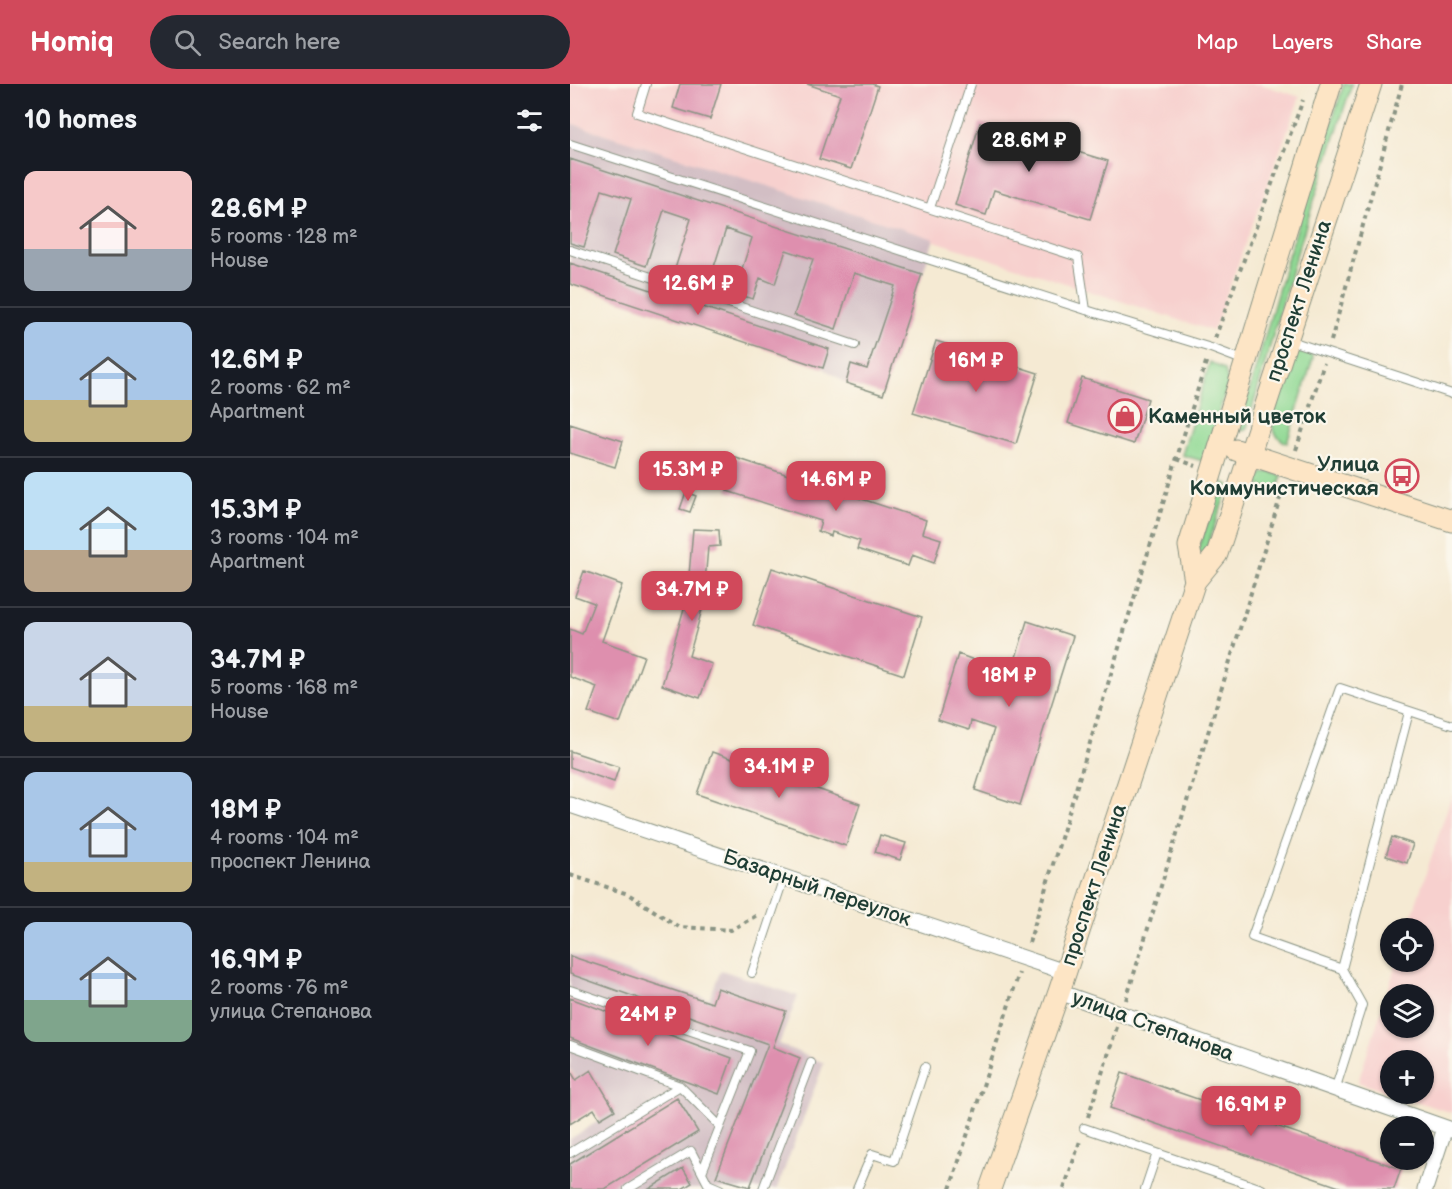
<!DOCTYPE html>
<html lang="en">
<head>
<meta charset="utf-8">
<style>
  :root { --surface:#171b24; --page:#242831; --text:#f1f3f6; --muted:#9ea1a6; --line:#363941; --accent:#d1495b }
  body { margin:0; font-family:"Balsamiq Sans",sans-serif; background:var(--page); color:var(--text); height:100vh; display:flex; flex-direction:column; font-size:22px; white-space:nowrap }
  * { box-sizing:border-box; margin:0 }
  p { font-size:20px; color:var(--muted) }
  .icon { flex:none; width:33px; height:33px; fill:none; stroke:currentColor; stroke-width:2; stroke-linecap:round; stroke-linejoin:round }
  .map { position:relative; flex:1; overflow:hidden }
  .sheet { display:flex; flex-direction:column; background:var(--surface); width:570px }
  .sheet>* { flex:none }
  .fabs { position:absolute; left:810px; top:834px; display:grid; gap:12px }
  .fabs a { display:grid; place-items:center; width:54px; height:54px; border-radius:50%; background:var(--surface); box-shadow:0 2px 4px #0004; font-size:30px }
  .price { position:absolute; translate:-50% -51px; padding:0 14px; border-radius:12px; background:var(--accent); color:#fff; font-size:20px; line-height:39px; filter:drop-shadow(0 2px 3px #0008) }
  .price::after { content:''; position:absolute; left:50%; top:36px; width:18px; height:14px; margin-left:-9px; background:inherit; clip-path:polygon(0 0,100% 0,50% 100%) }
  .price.on { background:#222; color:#fff }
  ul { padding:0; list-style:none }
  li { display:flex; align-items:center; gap:18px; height:150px; padding:0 24px }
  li+li { border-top:2px solid var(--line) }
  li span { display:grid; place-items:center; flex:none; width:168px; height:120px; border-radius:12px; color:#555 }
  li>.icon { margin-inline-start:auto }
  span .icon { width:72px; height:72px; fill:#fffc; stroke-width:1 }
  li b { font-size:26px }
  h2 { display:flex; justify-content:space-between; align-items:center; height:72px; padding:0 24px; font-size:26px }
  header { display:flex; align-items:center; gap:36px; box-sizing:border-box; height:84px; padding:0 30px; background:var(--accent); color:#fff }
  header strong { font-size:28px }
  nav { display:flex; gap:33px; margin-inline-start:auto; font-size:21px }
  .search { width:420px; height:54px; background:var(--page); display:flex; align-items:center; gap:15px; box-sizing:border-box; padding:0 21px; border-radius:33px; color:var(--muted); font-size:22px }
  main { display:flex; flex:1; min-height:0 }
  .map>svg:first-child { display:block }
  .built { fill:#f7d0ce; fill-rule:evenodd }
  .industrial { fill:#d2bec4 }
  .green { fill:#91d994; stroke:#588b64; stroke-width:1.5 }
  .building { fill:#de8fae }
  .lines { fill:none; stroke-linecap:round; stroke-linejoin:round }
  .service-casing { stroke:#8a9484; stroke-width:10 }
  .minor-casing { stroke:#8a9484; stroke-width:17 }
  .secondary-casing { stroke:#8a9484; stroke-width:23 }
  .path { stroke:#8a9484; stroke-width:4; stroke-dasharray:4.5 4.5; stroke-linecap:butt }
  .service { stroke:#fff; stroke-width:8 }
  .minor { stroke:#fff; stroke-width:15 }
  .secondary { stroke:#fde5c5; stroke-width:21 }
  .labels { text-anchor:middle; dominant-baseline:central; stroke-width:4.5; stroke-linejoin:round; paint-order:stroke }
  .street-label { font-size:21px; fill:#1f3d34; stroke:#fbf7ec }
  .poi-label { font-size:21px; font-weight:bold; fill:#1f3d34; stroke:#fbf7ec; text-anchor:start }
</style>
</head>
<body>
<header>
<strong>Homiq</strong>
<div class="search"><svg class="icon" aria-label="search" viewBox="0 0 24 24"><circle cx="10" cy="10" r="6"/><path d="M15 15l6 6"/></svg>Search here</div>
<nav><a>Map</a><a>Layers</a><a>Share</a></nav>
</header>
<main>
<section class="sheet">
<h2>10 homes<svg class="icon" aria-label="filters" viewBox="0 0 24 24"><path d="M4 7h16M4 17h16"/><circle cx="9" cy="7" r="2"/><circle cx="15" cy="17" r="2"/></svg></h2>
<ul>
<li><span style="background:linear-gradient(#f6c9c9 65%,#9aa5b1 0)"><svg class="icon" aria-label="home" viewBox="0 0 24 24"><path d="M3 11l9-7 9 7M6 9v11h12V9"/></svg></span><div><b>28.6M ₽</b><p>5 rooms · 128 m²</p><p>House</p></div></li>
<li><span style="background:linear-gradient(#a9c7e8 65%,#c2b280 0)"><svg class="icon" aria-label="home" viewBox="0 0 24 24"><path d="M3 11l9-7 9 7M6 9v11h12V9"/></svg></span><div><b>12.6M ₽</b><p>2 rooms · 62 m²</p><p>Apartment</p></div></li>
<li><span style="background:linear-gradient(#bfe0f5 65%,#b9a48a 0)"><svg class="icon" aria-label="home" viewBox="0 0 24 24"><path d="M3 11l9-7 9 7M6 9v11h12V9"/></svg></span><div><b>15.3M ₽</b><p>3 rooms · 104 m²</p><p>Apartment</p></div></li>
<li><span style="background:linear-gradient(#c9d6e8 70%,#c2b280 0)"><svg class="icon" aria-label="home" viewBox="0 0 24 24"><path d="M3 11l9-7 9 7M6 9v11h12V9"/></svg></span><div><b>34.7M ₽</b><p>5 rooms · 168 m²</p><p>House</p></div></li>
<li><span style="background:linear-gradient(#a9c7e8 75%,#c2b280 0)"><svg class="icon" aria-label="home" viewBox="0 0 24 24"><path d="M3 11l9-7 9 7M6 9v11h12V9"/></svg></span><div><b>18M ₽</b><p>4 rooms · 104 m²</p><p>проспект Ленина</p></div></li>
<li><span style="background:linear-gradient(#a9c7e8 65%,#7fa58c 0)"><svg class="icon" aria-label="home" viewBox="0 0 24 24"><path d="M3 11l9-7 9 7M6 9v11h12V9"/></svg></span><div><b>16.9M ₽</b><p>2 rooms · 76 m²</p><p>улица Степанова</p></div></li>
</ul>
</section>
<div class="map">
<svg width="882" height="1105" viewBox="0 0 882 1105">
  <rect width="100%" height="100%" fill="#fbf7ec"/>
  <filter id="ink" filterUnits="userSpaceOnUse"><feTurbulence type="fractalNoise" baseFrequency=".0167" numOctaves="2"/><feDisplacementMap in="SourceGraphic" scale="12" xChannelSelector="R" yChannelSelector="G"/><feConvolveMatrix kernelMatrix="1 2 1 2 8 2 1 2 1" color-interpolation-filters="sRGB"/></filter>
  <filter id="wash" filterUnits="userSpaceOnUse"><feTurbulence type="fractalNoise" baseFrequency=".008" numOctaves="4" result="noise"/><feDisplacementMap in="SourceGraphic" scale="24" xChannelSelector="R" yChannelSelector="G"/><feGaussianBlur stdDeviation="1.35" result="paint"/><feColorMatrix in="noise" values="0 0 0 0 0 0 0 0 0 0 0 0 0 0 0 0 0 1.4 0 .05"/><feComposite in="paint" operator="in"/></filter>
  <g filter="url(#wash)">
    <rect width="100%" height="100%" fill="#f5ead3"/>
    <path class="built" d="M 0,0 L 690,0 L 730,13 L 643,247 L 0,39 Z
      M 882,710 L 882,1029 L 823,1010 L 854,1010 L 854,976 L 820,976 L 820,1009 L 788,998 L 827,878 L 854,878 L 854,844 L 838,844 ZM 820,910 L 854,910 L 854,944 L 820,944 Z"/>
    <path class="industrial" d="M 0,39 L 364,155 L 313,311 L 276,299 L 253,284 L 0,200 Z
      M 0,869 L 139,915 L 151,886 L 228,912 L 209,960 L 254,979 L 207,1105 L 0,1105 L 0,1055 L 30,1036 L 0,984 Z"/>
    <path class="green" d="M 774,0 L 782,0 L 723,181 L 677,343 L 675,346 L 671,347 L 669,343 L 716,179 Z
      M 734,267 L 740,268 L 743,274 L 717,359 C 706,354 701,345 702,333 L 722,273 L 728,268 Z
      M 640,278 L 655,286 L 658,300 L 633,377 L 612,371 Z
      M 700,388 L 712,392 L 707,407 L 683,399 L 693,389 Z
      M 652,398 L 659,401 L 634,471 L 627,468 Z"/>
    <g id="blocks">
      <path class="building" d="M 110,0 L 151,0 L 140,35 L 103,24 Z
        M 237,0 L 302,0 L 308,2 L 281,85 L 249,75 L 270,11 Z
        M 410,39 L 538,77 L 520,135 L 424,106 L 416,131 L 385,121 Z
        M 0,75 L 352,190 L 313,311 L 276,299 L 281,280 L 297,285 L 325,202 L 284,189 L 266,245 L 224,231 L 243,175 L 216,166 L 205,200 L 190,194 L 183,215 L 164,209 L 182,154 L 156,145 L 138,202 L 103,191 L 121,135 L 94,126 L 76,182 L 43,171 L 61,115 L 32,106 L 14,163 L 0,159 Z
        M 0,179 L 259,265 L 253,284 L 0,200 Z
        M 366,257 L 468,289 L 446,360 L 343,329 Z
        M 512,294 L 578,315 L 564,360 L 498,339 Z
        M 0,340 L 53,357 L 45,383 L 0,369 Z
        M 154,370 L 356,436 L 352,449 L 371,455 L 364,479 L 342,471 L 338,482 L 287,465 L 290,457 L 262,448 L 261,452 L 248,447 L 251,437 L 157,407 L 163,389 L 150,385 Z
        M 116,408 L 126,412 L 120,428 L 110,425 Z
        M 123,445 L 149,446 L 150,462 L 138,463 L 133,522 L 119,572 L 142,580 L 130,614 L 92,601 L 117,514 Z
        M 202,484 L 352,533 L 334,591 L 183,541 Z
        M 14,487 L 52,501 L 32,557 L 74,572 L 50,639 L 18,628 L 27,603 L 0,593 L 0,545 L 12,550 L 24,519 L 5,512 Z
        M 457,537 L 503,552 L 450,721 L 405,706 L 424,645 L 401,637 L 399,646 L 368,636 L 388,570 L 417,581 L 415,591 L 438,600 Z
        M 0,667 L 49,683 L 44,698 L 0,683 Z
        M 142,668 L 290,720 L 276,762 L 127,710 Z
        M 310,751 L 336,759 L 330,776 L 305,768 Z
        M 822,753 L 843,760 L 837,779 L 816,772 Z
        M 0,872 L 142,919 L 147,904 L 216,927 L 203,963 L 230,974 L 180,1103 L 146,1093 L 198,960 L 0,890 Z
        M 0,914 L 162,974 L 149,1010 L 0,954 Z
        M 0,986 L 6,996 L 21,986 L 45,1026 L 30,1035 L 24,1025 L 0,1040 Z
        M 552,989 L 831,1085 L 824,1105 L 775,1105 L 540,1024 Z
        M 107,1014 L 128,1048 L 35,1105 L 0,1105 L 0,1080 Z
        M 113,1084 L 122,1099 L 112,1105 L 79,1105 Z"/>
    </g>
  </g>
  <g filter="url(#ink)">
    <use href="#blocks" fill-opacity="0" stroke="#8a9484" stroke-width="1.5"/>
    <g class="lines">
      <g class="service-casing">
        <path id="service" d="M 76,0 L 67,29 L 508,173 L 516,226
          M 0,60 L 516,226 L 641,264 L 675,277
          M 360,124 L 401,0
          M 0,166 L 285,261
          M 718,256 L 882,310
          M 772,885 L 839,628
          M 182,889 L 214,793
          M 0,906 L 180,967 L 132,1088
          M 0,961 L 110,1002 L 150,1042
          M 765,1006 L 792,921 L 772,885 L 682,853 L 770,604 L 882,641
          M 514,1044 L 692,1105
          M 0,1069 L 110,1002
          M 58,1105 L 121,1067 L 138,1100 L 150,1105
          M 193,1105 L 241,979
          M 287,1105 L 302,1070 L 324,1077 L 355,983
          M 575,1105 L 587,1069"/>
      </g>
      <g class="minor-casing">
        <path id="minor" d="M 0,721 L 495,888
          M 489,908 L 882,1046
          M 855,1105 L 875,1044"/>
      </g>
      <g class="secondary-casing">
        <path id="secondary" d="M 666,366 L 882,437
          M 625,497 L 619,462 L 761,0
          M 420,1105 L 489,908 L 625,497 L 647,470 L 801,0"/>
      </g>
      <path class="path" d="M 645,254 L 733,16
        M 761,257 L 832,0
        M 726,366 L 754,279
        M 607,375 L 626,382
        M 688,403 L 711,411
        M 0,791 L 58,810 L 109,843 L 161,846 L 189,830
        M 459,859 L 637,275
        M 556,916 L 714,401
        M 518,1033 L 547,943
        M 380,1105 L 449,889
        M 494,1105 L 511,1054"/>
      <use href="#service" class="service"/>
      <use href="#minor" class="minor"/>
      <use href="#secondary" class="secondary"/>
    </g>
  </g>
  <defs>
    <g id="shop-ring" transform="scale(1.725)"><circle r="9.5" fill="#fbf7ec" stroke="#d1495b" stroke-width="1.5"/><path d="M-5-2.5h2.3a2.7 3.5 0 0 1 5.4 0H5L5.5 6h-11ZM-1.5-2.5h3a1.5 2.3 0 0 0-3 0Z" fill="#d1495b"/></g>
    <g id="bus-ring" transform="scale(1.725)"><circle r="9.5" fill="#fbf7ec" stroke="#d1495b" stroke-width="1.5"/><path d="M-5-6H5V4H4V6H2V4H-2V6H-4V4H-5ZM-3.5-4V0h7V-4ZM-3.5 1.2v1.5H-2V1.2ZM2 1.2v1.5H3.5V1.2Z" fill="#d1495b"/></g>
  </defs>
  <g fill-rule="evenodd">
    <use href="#shop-ring" x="555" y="332"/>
    <use href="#bus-ring" x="832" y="392"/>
  </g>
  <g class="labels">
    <g class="street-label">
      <text transform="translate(729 217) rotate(-72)">проспект Ленина</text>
      <text transform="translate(524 801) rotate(-72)">проспект Ленина</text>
      <text transform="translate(247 804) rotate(19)">Базарный переулок</text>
      <text transform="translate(583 942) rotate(20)">улица Степанова</text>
    </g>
    <g class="poi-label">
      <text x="578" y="332">Каменный цветок</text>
      <text x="809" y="380" text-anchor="end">Улица<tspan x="809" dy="24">Коммунистическая</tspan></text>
    </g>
  </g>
</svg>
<div class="fabs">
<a><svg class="icon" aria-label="locate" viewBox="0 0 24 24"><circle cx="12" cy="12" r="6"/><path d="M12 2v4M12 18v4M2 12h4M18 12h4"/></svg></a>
<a><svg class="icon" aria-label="layers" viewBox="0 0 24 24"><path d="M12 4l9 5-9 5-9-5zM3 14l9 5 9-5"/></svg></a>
<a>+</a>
<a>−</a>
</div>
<b class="price on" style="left:459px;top:89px">28.6M ₽</b>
<b class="price" style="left:128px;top:232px">12.6M ₽</b>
<b class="price" style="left:406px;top:309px">16M ₽</b>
<b class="price" style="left:118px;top:418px">15.3M ₽</b>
<b class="price" style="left:266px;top:428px">14.6M ₽</b>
<b class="price" style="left:122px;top:538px">34.7M ₽</b>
<b class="price" style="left:439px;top:624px">18M ₽</b>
<b class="price" style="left:209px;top:715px">34.1M ₽</b>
<b class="price" style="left:78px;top:963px">24M ₽</b>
<b class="price" style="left:681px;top:1053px">16.9M ₽</b>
</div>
</main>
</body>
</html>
